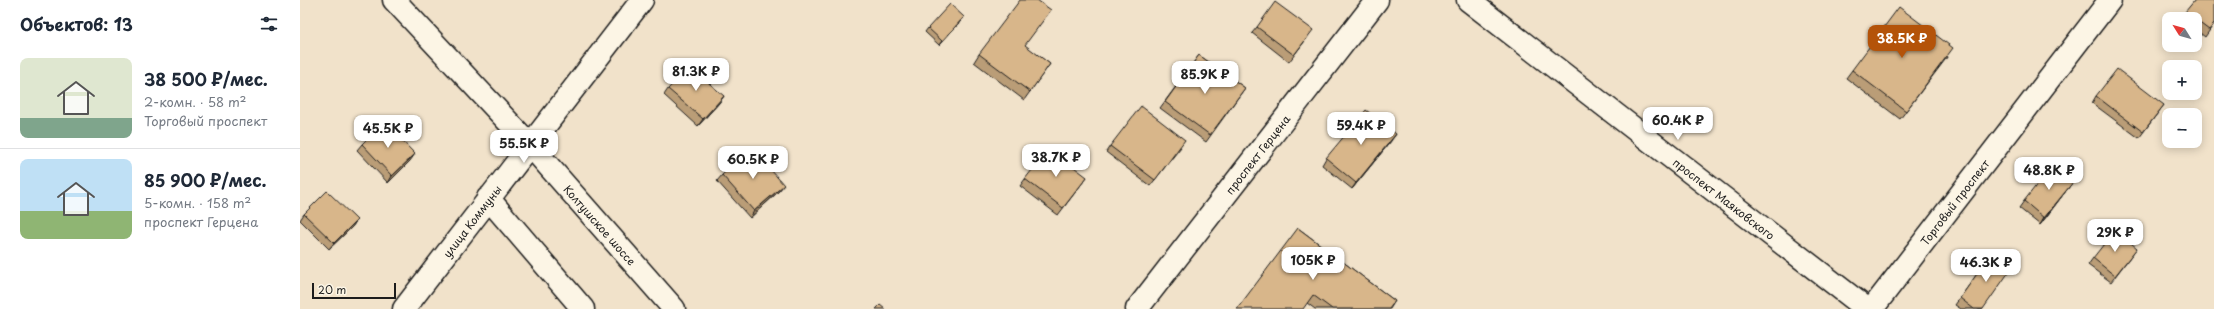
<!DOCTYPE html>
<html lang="ru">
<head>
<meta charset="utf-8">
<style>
  :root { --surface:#fff; --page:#f6f6f7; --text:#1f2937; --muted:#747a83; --line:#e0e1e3; --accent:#b45309 }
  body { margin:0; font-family:"Playpen Sans",sans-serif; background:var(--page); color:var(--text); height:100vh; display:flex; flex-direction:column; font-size:15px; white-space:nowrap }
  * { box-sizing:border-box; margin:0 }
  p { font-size:13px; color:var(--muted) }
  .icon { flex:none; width:22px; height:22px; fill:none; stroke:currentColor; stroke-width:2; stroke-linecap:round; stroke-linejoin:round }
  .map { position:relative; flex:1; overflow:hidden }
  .side { display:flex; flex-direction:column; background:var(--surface); width:300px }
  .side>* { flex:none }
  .needle { width:26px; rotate:307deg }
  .buttons { position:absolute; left:1862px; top:12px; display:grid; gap:8px }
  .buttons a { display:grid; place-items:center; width:40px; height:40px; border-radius:8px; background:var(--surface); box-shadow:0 2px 10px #0003; font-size:20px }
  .scale { position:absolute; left:12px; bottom:10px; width:84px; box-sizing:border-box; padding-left:4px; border:2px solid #1c1c1c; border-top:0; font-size:11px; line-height:14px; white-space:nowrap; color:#1c1c1c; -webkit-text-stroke:3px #fcf5e5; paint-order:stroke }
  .price { position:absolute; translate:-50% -34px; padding:0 9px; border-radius:8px; background:#fff; color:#222; font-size:13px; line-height:26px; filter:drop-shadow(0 1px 2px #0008) }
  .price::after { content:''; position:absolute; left:50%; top:24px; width:12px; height:9px; margin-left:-6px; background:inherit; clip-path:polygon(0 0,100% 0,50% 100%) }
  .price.active { background:var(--accent); color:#fff }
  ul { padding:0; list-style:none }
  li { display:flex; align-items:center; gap:12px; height:100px; padding:0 20px }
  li+li { border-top:1px solid var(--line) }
  li span { display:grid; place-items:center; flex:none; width:112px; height:80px; border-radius:8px; color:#555 }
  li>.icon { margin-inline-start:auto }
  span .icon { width:48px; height:48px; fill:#fffc; stroke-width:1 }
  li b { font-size:17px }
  h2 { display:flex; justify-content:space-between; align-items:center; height:48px; padding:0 20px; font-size:17px }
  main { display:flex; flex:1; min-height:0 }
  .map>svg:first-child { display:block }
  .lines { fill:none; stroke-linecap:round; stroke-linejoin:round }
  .minor-casing { stroke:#1c1c1c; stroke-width:25 }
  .major-casing { stroke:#1c1c1c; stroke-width:25 }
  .minor { stroke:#fcf5e5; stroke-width:22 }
  .major { stroke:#fcf5e5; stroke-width:22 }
  .wall { fill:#ba9d77; stroke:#1c1c1c }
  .shaded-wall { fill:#977f61; stroke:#1c1c1c }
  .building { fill:#d8b68a; stroke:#1c1c1c }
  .labels { text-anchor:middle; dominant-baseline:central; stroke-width:4; stroke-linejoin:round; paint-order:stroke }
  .street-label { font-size:11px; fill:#1c1c1c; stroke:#fcf5e5 }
</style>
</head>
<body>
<main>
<section class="side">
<h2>Объектов: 13<svg class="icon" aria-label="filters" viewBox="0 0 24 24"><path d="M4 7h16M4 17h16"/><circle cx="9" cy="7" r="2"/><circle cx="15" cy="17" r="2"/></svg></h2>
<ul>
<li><span style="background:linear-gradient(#dfe7d0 75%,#7fa58c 0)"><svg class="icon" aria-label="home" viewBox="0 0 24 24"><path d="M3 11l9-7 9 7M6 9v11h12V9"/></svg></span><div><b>38 500 ₽/мес.</b><p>2-комн. · 58 m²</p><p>Торговый проспект</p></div></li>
<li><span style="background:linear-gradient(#bfe0f5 65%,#8fb573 0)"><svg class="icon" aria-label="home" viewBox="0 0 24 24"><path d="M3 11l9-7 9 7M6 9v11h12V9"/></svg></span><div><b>85 900 ₽/мес.</b><p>5-комн. · 158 m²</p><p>проспект Герцена</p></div></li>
</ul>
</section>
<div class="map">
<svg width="1914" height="309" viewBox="0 0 1914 309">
  <rect width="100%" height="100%" fill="#f1e2ca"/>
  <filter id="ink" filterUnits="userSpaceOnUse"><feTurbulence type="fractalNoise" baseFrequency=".025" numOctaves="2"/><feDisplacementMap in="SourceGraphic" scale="8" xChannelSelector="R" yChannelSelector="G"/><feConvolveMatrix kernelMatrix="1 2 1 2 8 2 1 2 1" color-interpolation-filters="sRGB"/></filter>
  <g filter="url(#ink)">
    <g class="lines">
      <g class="minor-casing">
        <g id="minor">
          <path id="s1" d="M 1168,0 L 1567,309"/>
          <path d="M 188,198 L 283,309"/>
          <path id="s2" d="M 104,309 L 342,0"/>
          <path id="s3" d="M 837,309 L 1077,0"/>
          <path id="s4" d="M 1572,309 L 1810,0"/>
        </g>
      </g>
      <g class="major-casing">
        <g id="major">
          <path id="s5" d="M 94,0 L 230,145 L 374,309"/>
        </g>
      </g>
      <use href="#minor" class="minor"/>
      <use href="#major" class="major"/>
    </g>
    <path class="wall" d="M 1895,0 L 1914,24 L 1905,37 L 1895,29 L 1895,19 L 1881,19 Z
      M 661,21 L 639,45 L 625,32 L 628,28 Z
      M 957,27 L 1008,37 L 989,62 L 952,33 Z
      M 725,46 L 750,64 L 724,100 L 674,62 L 679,54 Z
      M 899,55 L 945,88 L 906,142 L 860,108 Z
      M 1648,56 L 1600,119 L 1546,78 L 1552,70 Z
      M 368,89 L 424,96 L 419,103 L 398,126 L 364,95 Z
      M 1796,96 L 1864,105 L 1839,138 L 1792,103 Z
      M 1091,141 L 1052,189 L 1022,165 L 1026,158 Z
      M 62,144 L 110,161 L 88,183 L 57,150 Z
      M 810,146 L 881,147 L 850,186 L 806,152 Z
      M 422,175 L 479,191 L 450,218 L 417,181 Z
      M 787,177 L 758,215 L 720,186 L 725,179 Z
      M 1769,187 L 1740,225 L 1719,208 L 1724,201 Z
      M 4,214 L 57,220 L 52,227 L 29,249 L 0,220 Z
      M 998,228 L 1095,301 L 1090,309 L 1015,309 L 1007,303 Z
      M 1837,248 L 1811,282 L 1788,265 L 1793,258 Z
      M 1691,254 L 1683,309 L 1661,309 L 1655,305 Z"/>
    <path class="shaded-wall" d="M 664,17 L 661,21 L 639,45 L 642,41 Z
      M 424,96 L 419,103 L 398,126 L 403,119 Z
      M 1096,134 L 1091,141 L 1052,189 L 1056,183 Z
      M 115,154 L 110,161 L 88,183 L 92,176 Z
      M 1774,181 L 1769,187 L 1740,225 L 1744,218 Z
      M 484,185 L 479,191 L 450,218 L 454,211 Z
      M 57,220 L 52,227 L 29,249 L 34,243 Z"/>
    <path class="building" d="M 720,0 L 737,0 L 751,10 L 725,45 L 750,64 L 730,92 L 679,54 Z
      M 1895,0 L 1914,0 L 1914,24 L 1909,30 L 1885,12 Z
      M 975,2 L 1013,30 L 994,55 L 957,27 Z
      M 650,4 L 664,17 L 642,41 L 628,28 Z
      M 1599,7 L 1653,48 L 1606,111 L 1552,70 Z
      M 899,55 L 945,88 L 910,135 L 865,102 Z
      M 389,66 L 424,96 L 403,119 L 368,89 Z
      M 1817,69 L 1864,105 L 1843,132 L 1796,96 Z
      M 841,106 L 885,140 L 855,180 L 810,146 Z
      M 1066,110 L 1096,134 L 1056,183 L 1026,158 Z
      M 84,122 L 115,154 L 92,176 L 62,144 Z
      M 452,148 L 484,185 L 454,211 L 422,175 Z
      M 749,148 L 787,177 L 763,208 L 725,179 Z
      M 1753,164 L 1774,181 L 1744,218 L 1724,201 Z
      M 27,191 L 57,220 L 34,243 L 4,214 Z
      M 998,228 L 1095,301 L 1089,309 L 1032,309 L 1013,295 L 1003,309 L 937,309 Z
      M 1815,230 L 1837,248 L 1815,276 L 1793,258 Z
      M 1691,254 L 1711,269 L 1683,309 L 1674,309 L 1660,298 Z
      M 580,305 L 585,309 L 576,309 Z"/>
  </g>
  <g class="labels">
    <g class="street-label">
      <text stroke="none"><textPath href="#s3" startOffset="196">проспект Герцена</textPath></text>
      <text stroke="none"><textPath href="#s1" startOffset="324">проспект Маяковского</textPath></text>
      <text stroke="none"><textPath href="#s4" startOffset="135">Торговый проспект</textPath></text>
      <text stroke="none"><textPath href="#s2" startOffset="111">улица Коммуны</textPath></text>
      <text stroke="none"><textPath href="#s5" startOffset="305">Колтушское шоссе</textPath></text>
    </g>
  </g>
</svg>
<div class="buttons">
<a><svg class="needle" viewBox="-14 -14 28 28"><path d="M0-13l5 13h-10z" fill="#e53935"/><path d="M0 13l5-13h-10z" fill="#747a83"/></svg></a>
<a>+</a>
<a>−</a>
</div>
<div class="scale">20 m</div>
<b class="price active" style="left:1602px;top:59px">38.5K ₽</b>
<b class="price" style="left:396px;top:92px">81.3K ₽</b>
<b class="price" style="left:905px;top:95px">85.9K ₽</b>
<b class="price" style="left:1378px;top:141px">60.4K ₽</b>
<b class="price" style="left:1061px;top:146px">59.4K ₽</b>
<b class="price" style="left:88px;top:149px">45.5K ₽</b>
<b class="price" style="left:224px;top:164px">55.5K ₽</b>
<b class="price" style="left:756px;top:178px">38.7K ₽</b>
<b class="price" style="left:453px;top:180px">60.5K ₽</b>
<b class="price" style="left:1749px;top:191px">48.8K ₽</b>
<b class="price" style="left:1815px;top:253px">29K ₽</b>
<b class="price" style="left:1013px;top:281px">105K ₽</b>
<b class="price" style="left:1686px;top:283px">46.3K ₽</b>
</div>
</main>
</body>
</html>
